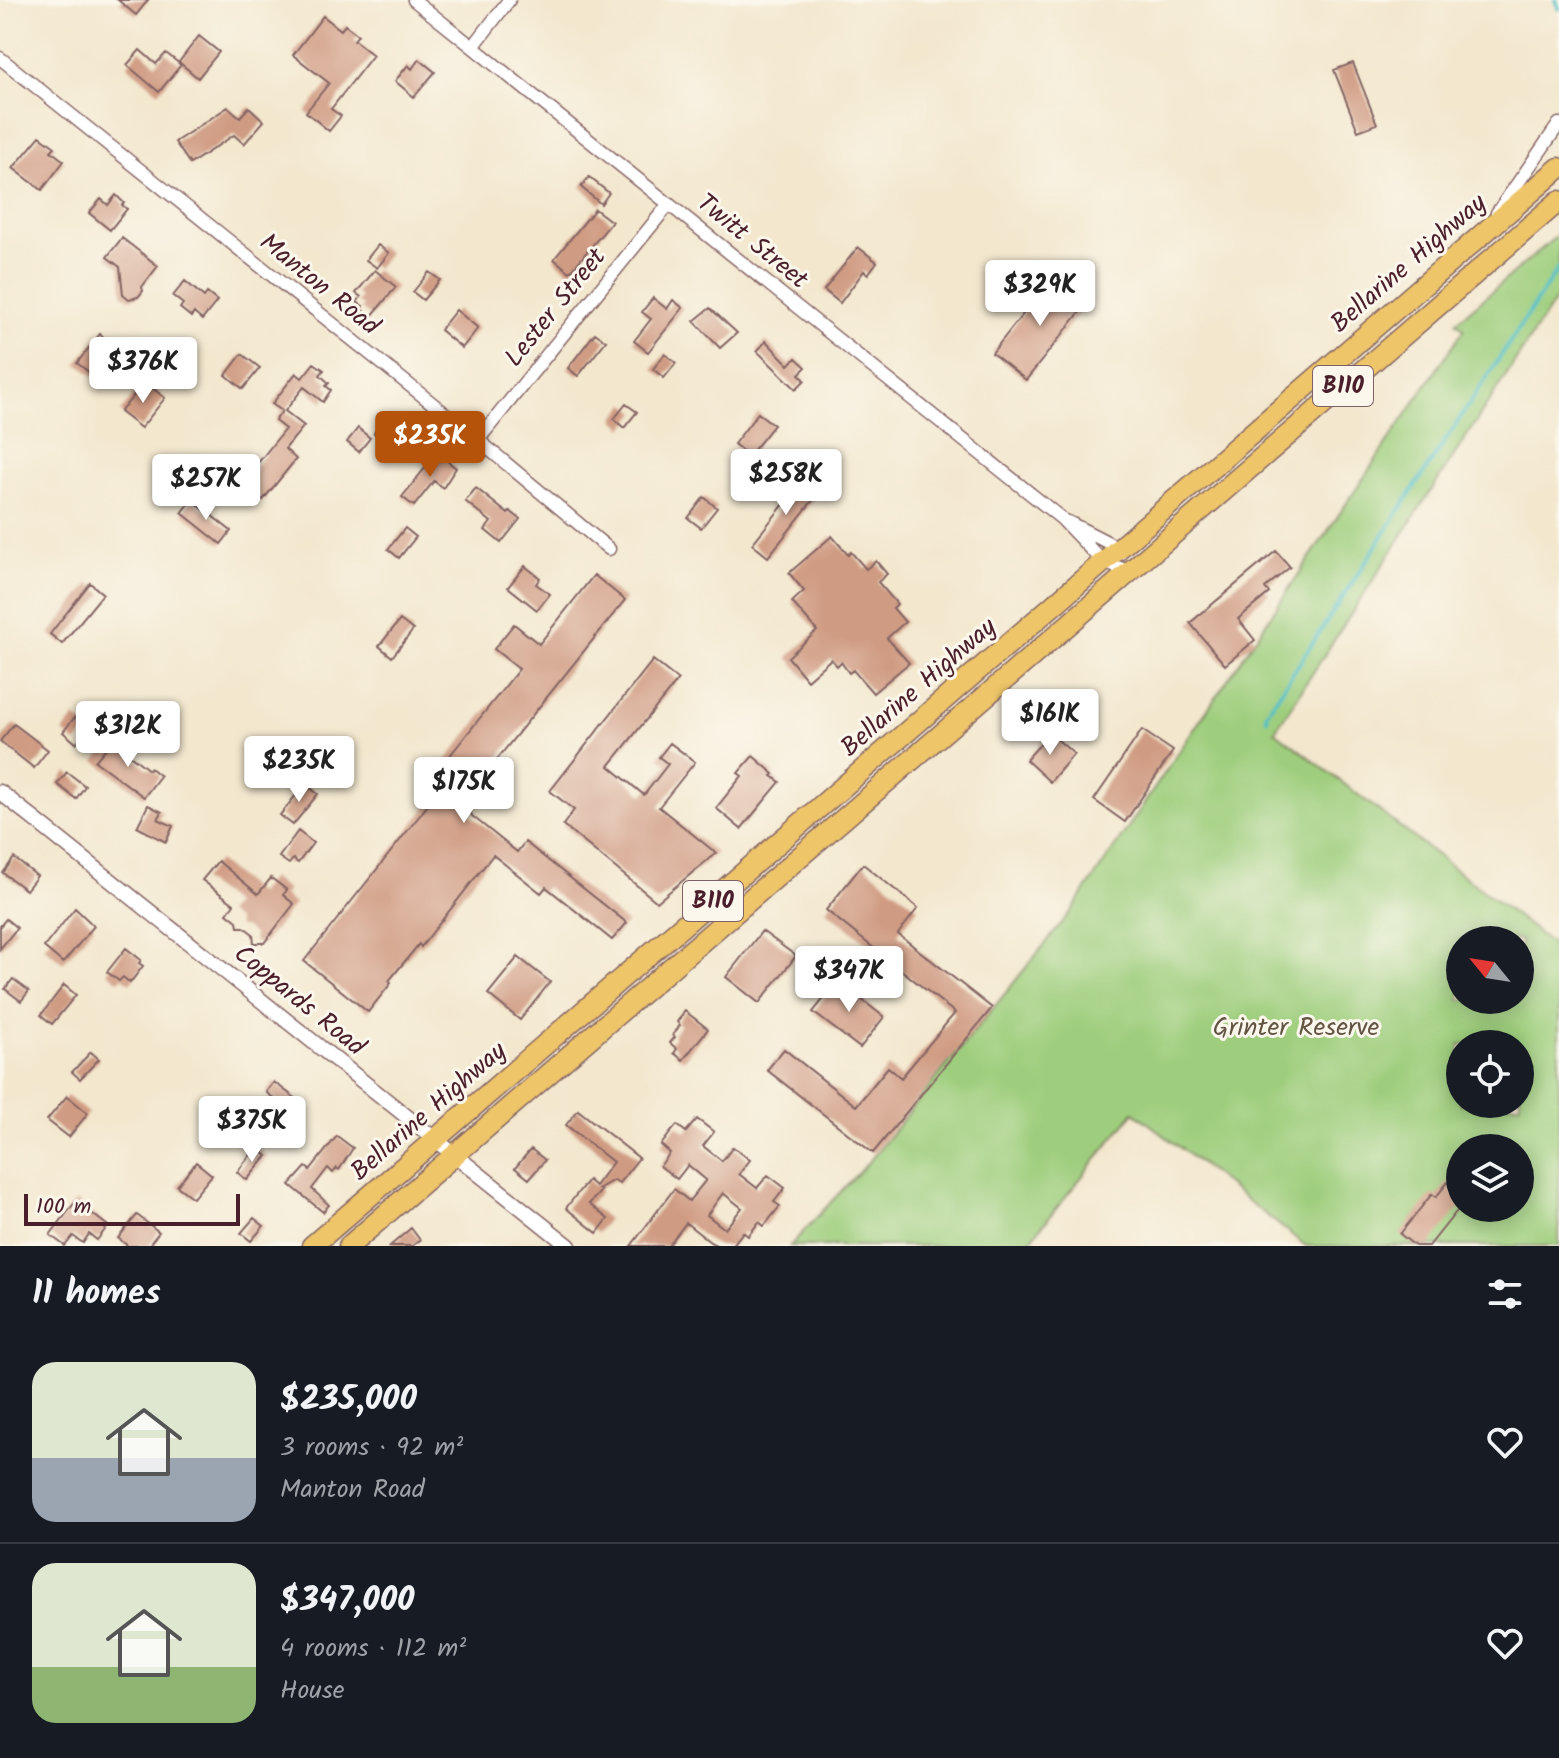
<!DOCTYPE html>
<html lang="en">
<head>
<meta charset="utf-8">
<style>
  :root { --surface:#171b24; --page:#242831; --text:#f1f3f6; --muted:#9ea1a6; --line:#363941; --accent:#b45309 }
  body { margin:0; font-family:Kalam,sans-serif; background:var(--page); color:var(--text); height:100vh; display:flex; flex-direction:column; font-size:30px; white-space:nowrap }
  * { box-sizing:border-box; margin:0 }
  p { font-size:26px; color:var(--muted) }
  .icon { flex:none; width:44px; height:44px; fill:none; stroke:currentColor; stroke-width:2; stroke-linecap:round; stroke-linejoin:round }
  .map { position:relative; height:1246px; overflow:hidden }
  .side { display:flex; flex-direction:column; background:var(--surface); flex:1 }
  .side>* { flex:none }
  .needle { width:52px; rotate:300deg }
  .tools { position:absolute; left:1446px; top:926px; display:grid; gap:16px }
  .tools a { display:grid; place-items:center; width:88px; height:88px; border-radius:50%; background:var(--surface); box-shadow:0 4px 20px #0003; font-size:40px }
  .scale { position:absolute; left:24px; bottom:20px; width:216px; box-sizing:border-box; padding-left:8px; border:4px solid #4a1f2b; border-top:0; font-size:22px; line-height:28px; white-space:nowrap; color:#4a1f2b; -webkit-text-stroke:6px #fbf7ec; paint-order:stroke }
  .price { position:absolute; translate:-50% -68px; padding:0 18px; border-radius:8px; background:#fff; color:#222; font-size:26px; line-height:52px; filter:drop-shadow(0 2px 4px #0008) }
  .price::after { content:''; position:absolute; left:50%; top:48px; width:24px; height:18px; margin-left:-12px; background:inherit; clip-path:polygon(0 0,100% 0,50% 100%) }
  .price.current { background:var(--accent); color:#fff }
  ul { padding:0; list-style:none }
  li { display:flex; align-items:center; gap:24px; height:200px; padding:0 32px }
  li+li { border-top:2px solid var(--line) }
  li span { display:grid; place-items:center; flex:none; width:224px; height:160px; border-radius:24px; color:#555 }
  li>.icon { margin-inline-start:auto }
  span .icon { width:96px; height:96px; fill:#fffc; stroke-width:1 }
  li b { font-size:34px }
  h2 { display:flex; justify-content:space-between; align-items:center; height:96px; padding:0 32px; font-size:34px }
  .map>svg:first-child { display:block }
  .green { fill:#9ece7d; stroke:#747654; stroke-width:2; fill-rule:evenodd }
  .lines { fill:none; stroke-linecap:round; stroke-linejoin:round }
  .stream { stroke:#50bec4; stroke-width:4 }
  .building { fill:#d09b83; fill-rule:evenodd }
  .minor-casing { stroke:#856564; stroke-width:15 }
  .tertiary-casing { stroke:#856564; stroke-width:17 }
  .trunk-casing { stroke:#856564; stroke-width:23 }
  .minor { stroke:#fff; stroke-width:12 }
  .tertiary { stroke:#fff; stroke-width:14 }
  .trunk { stroke:#eec569; stroke-width:20 }
  .labels { text-anchor:middle; dominant-baseline:central; stroke-width:6; stroke-linejoin:round; paint-order:stroke }
  .shield { fill:#fbf7ec; stroke:#7f6065; stroke-width:2 }
  .shield-label { font-size:24px; font-weight:bold; fill:#4a1f2b }
  .street-label { font-size:26px; fill:#4a1f2b; stroke:#fbf7ec }
  .park-label { font-size:26px; fill:#635444; stroke:#fbf7ec }
</style>
</head>
<body>
<div class="map">
<svg width="1559" height="1246" viewBox="0 0 1559 1246">
  <rect width="100%" height="100%" fill="#fbf7ec"/>
  <filter id="ink" filterUnits="userSpaceOnUse"><feTurbulence type="fractalNoise" baseFrequency=".0125" numOctaves="2"/><feDisplacementMap in="SourceGraphic" scale="16" xChannelSelector="R" yChannelSelector="G"/><feConvolveMatrix kernelMatrix="1 2 1 2 8 2 1 2 1" color-interpolation-filters="sRGB"/></filter>
  <filter id="wash" filterUnits="userSpaceOnUse"><feTurbulence type="fractalNoise" baseFrequency=".006" numOctaves="4" result="noise"/><feDisplacementMap in="SourceGraphic" scale="32" xChannelSelector="R" yChannelSelector="G"/><feGaussianBlur stdDeviation="1.8" result="paint"/><feColorMatrix in="noise" values="0 0 0 0 0 0 0 0 0 0 0 0 0 0 0 0 0 1.4 0 .05"/><feComposite in="paint" operator="in"/></filter>
  <g filter="url(#wash)">
    <rect width="100%" height="100%" fill="#f3e7ce"/>
    <path class="green" d="M 1559,234 L 1559,294 L 1275,731 L 1559,949 L 1559,1246 L 1306,1246 L 1134,1112 L 1026,1246 L 790,1246 L 872,1158 L 1071,912 L 1464,329 L 1456,322 ZM 1460,940 L 1520,940 L 1520,1000 L 1460,1000 ZM 1460,1044 L 1520,1044 L 1520,1104 L 1460,1104 ZM 1460,1148 L 1520,1148 L 1520,1208 L 1460,1208 Z"/>
    <g class="lines">
      <path class="stream" d="M 1556,0 L 1559,9
        M 1267,719 L 1266,714 L 1559,267"/>
    </g>
    <g id="blocks">
      <path class="building" d="M 118,0 L 148,0 L 136,15 Z
        M 323,16 L 341,30 L 345,25 L 358,35 L 354,40 L 373,55 L 331,109 L 341,116 L 329,131 L 306,112 L 329,83 L 293,55 Z
        M 199,36 L 219,52 L 198,78 L 179,62 Z
        M 140,50 L 156,64 L 166,53 L 181,65 L 159,92 L 127,65 Z
        M 419,59 L 435,72 L 414,97 L 395,81 L 408,65 L 412,69 Z
        M 1353,63 L 1377,124 L 1358,131 L 1334,70 Z
        M 228,107 L 240,117 L 249,107 L 264,121 L 244,144 L 234,135 L 190,164 L 175,142 Z
        M 40,136 L 55,147 L 51,151 L 64,161 L 42,190 L 13,168 Z
        M 589,177 L 609,193 L 601,204 L 581,187 Z
        M 116,195 L 124,203 L 122,205 L 127,209 L 110,230 L 89,213 L 101,199 L 108,205 Z
        M 595,209 L 612,222 L 570,272 L 554,259 Z
        M 122,238 L 158,266 L 142,287 L 143,291 L 138,297 L 129,299 L 123,294 L 120,267 L 107,257 Z
        M 378,245 L 389,253 L 377,268 L 366,260 Z
        M 858,247 L 877,262 L 868,274 L 864,271 L 840,303 L 824,290 Z
        M 375,270 L 396,287 L 371,317 L 361,309 L 363,306 L 357,302 L 361,297 L 356,293 Z
        M 429,272 L 440,280 L 423,300 L 413,292 Z
        M 1054,275 L 1088,302 L 1026,380 L 992,353 Z
        M 185,281 L 204,297 L 207,293 L 217,301 L 202,320 L 194,313 L 191,317 L 180,308 L 183,304 L 173,296 Z
        M 653,298 L 667,309 L 673,300 L 683,308 L 648,352 L 634,341 L 651,319 L 642,312 Z
        M 710,308 L 737,333 L 720,348 L 694,321 Z
        M 456,310 L 478,328 L 462,348 L 440,330 Z
        M 595,333 L 606,341 L 578,376 L 568,368 Z
        M 100,334 L 117,348 L 94,376 L 77,363 Z
        M 766,341 L 789,365 L 796,358 L 806,367 L 799,374 L 805,380 L 796,389 L 757,351 Z
        M 242,354 L 260,368 L 243,389 L 226,375 Z
        M 665,354 L 676,363 L 664,378 L 653,369 Z
        M 314,363 L 324,370 L 320,375 L 329,383 L 326,386 L 331,390 L 323,402 L 304,387 L 285,411 L 304,426 L 285,449 L 296,459 L 263,500 L 242,483 L 285,429 L 275,421 L 282,411 L 272,404 L 296,373 L 302,378 Z
        M 145,382 L 165,398 L 141,428 L 120,412 Z
        M 626,404 L 637,412 L 624,428 L 614,419 Z
        M 758,413 L 774,425 L 749,456 L 734,444 Z
        M 394,420 L 403,428 L 406,424 L 415,431 L 398,452 L 374,433 L 382,421 L 389,427 Z
        M 358,428 L 370,438 L 359,452 L 347,442 Z
        M 437,453 L 456,468 L 443,488 L 434,481 L 414,506 L 402,497 Z
        M 182,461 L 196,473 L 184,489 L 169,477 Z
        M 805,478 L 821,490 L 768,557 L 752,544 Z
        M 476,488 L 508,514 L 510,511 L 520,519 L 501,543 L 485,530 L 491,522 L 465,501 Z
        M 704,497 L 717,508 L 701,528 L 688,518 Z
        M 192,500 L 231,531 L 221,544 L 182,513 Z
        M 405,528 L 416,537 L 399,558 L 388,549 Z
        M 832,536 L 848,555 L 851,552 L 866,569 L 876,561 L 887,574 L 878,582 L 897,604 L 893,608 L 905,622 L 887,638 L 909,663 L 873,693 L 853,670 L 849,673 L 841,662 L 837,666 L 831,659 L 807,680 L 788,657 L 817,631 L 792,602 L 804,591 L 789,573 Z
        M 1276,551 L 1290,567 L 1265,588 L 1269,593 L 1238,619 L 1255,640 L 1225,665 L 1190,623 Z
        M 525,566 L 540,578 L 536,584 L 550,594 L 537,610 L 508,587 Z
        M 594,575 L 625,600 L 466,798 L 472,816 L 517,852 L 525,842 L 627,923 L 612,940 L 546,887 L 541,893 L 493,855 L 421,947 L 419,944 L 397,971 L 389,981 L 391,983 L 368,1012 L 304,961 L 451,776 L 440,768 L 519,669 L 494,649 L 514,624 L 539,644 Z
        M 90,583 L 103,594 L 62,644 L 50,634 Z
        M 400,620 L 413,630 L 392,657 L 379,646 Z
        M 653,660 L 678,680 L 609,766 L 644,795 L 668,764 L 659,757 L 670,743 L 695,762 L 659,807 L 716,853 L 657,902 L 563,825 L 574,810 L 550,791 Z
        M 75,717 L 88,728 L 76,743 L 63,732 Z
        M 14,724 L 48,750 L 34,768 L 0,741 Z
        M 1142,730 L 1173,751 L 1125,822 L 1094,800 Z
        M 1050,733 L 1074,754 L 1050,782 L 1026,760 Z
        M 112,741 L 149,770 L 150,768 L 160,776 L 144,797 L 95,761 Z
        M 753,756 L 774,774 L 772,776 L 780,782 L 741,829 L 716,808 L 742,776 L 738,773 Z
        M 67,772 L 85,786 L 76,799 L 57,784 Z
        M 305,784 L 318,794 L 293,825 L 280,815 Z
        M 148,805 L 162,812 L 158,819 L 173,826 L 166,842 L 137,827 Z
        M 298,831 L 313,843 L 298,863 L 293,859 L 289,864 L 279,857 Z
        M 14,858 L 37,876 L 26,890 L 3,873 Z
        M 218,861 L 258,894 L 271,878 L 287,890 L 283,895 L 294,904 L 264,943 L 254,943 L 253,934 L 244,927 L 238,927 L 237,921 L 227,913 L 234,904 L 202,880 Z
        M 863,864 L 918,908 L 898,934 L 992,1008 L 873,1153 L 767,1070 L 784,1049 L 856,1106 L 888,1067 L 901,1078 L 955,1013 L 826,910 Z
        M 75,908 L 94,926 L 63,963 L 44,947 Z
        M 6,919 L 17,928 L 0,949 L 0,926 Z
        M 762,931 L 796,956 L 759,1003 L 726,977 Z
        M 126,948 L 141,960 L 139,963 L 143,966 L 130,983 L 123,977 L 119,981 L 107,972 Z
        M 518,957 L 550,982 L 520,1020 L 488,994 Z
        M 13,979 L 29,991 L 21,1001 L 5,989 Z
        M 838,981 L 884,1017 L 860,1048 L 813,1012 Z
        M 64,985 L 76,995 L 52,1024 L 41,1015 Z
        M 685,1011 L 708,1029 L 683,1060 L 674,1053 L 677,1049 L 670,1043 L 675,1037 L 673,1035 L 680,1025 L 677,1022 Z
        M 91,1052 L 99,1059 L 80,1079 L 72,1072 Z
        M 274,1082 L 295,1098 L 287,1109 L 266,1092 Z
        M 67,1096 L 88,1113 L 69,1137 L 47,1120 Z
        M 578,1110 L 639,1158 L 619,1183 L 614,1180 L 598,1189 L 601,1191 L 589,1204 L 608,1219 L 597,1233 L 566,1208 L 588,1180 L 595,1186 L 613,1162 L 566,1125 Z
        M 697,1119 L 714,1132 L 703,1146 L 722,1161 L 733,1147 L 750,1160 L 739,1174 L 757,1188 L 768,1175 L 785,1188 L 774,1202 L 780,1206 L 764,1226 L 759,1222 L 748,1236 L 743,1232 L 732,1246 L 718,1246 L 710,1242 L 686,1223 L 668,1246 L 631,1246 L 674,1189 L 689,1201 L 706,1180 L 688,1165 L 677,1179 L 660,1166 L 670,1153 L 661,1145 L 671,1132 L 677,1125 L 686,1132 ZM 723,1193 L 742,1208 L 725,1229 L 707,1215 Z
        M 285,1120 L 305,1136 L 295,1148 L 275,1132 Z
        M 337,1136 L 353,1148 L 339,1170 L 337,1168 L 333,1173 L 328,1168 L 312,1189 L 329,1205 L 323,1212 L 290,1185 L 306,1167 L 310,1170 Z
        M 257,1147 L 267,1156 L 247,1180 L 237,1172 Z
        M 531,1149 L 545,1160 L 529,1179 L 515,1168 Z
        M 196,1162 L 212,1175 L 193,1198 L 177,1186 Z
        M 1448,1182 L 1460,1191 L 1460,1207 L 1429,1246 L 1415,1246 L 1400,1234 L 1432,1194 L 1436,1197 Z
        M 76,1201 L 108,1226 L 97,1240 L 89,1234 L 83,1243 L 73,1236 L 65,1246 L 50,1235 Z
        M 137,1215 L 159,1232 L 148,1246 L 128,1246 L 118,1238 Z
        M 254,1218 L 264,1226 L 251,1241 L 241,1233 Z
        M 411,1228 L 420,1240 L 412,1246 L 390,1246 Z"/>
    </g>
  </g>
  <g filter="url(#ink)">
    <use href="#blocks" fill-opacity="0" stroke="#856564" stroke-width="2"/>
    <g class="lines">
      <g class="minor-casing">
        <path id="minor" d="M 414,0 L 1062,519 L 1103,562 L 1128,571
          M 473,47 L 509,0
          M 0,58 L 478,440 L 609,549
          M 1497,213 L 1559,124
          M 478,440 L 669,204
          M 1068,522 L 1109,543 L 1120,554"/>
      </g>
      <g class="tertiary-casing">
        <path id="tertiary" d="M 0,792 L 569,1246"/>
      </g>
      <g class="trunk-casing">
        <path id="trunk" d="M 312,1246 L 1559,168
          M 349,1246 L 1559,201"/>
      </g>
      <use href="#minor" class="minor"/>
      <use href="#tertiary" class="tertiary"/>
      <use href="#trunk" class="trunk"/>
    </g>
  </g>
  <g class="labels">
    <g class="shield">
      <rect x="1313" y="366" width="60" height="40" rx="6"/>
      <rect x="683" y="881" width="60" height="40" rx="6"/>
    </g>
    <g class="shield-label">
      <text x="1343" y="386">B110</text>
      <text x="713" y="901">B110</text>
    </g>
    <g class="street-label">
      <text transform="translate(752 242) rotate(39)">Twitt Street</text>
      <text transform="translate(1409 264) rotate(-41)">Bellarine Highway</text>
      <text transform="translate(319 285) rotate(39)">Manton Road</text>
      <text transform="translate(556 308) rotate(-51)">Lester Street</text>
      <text transform="translate(919 688) rotate(-41)">Bellarine Highway</text>
      <text transform="translate(299 1001) rotate(39)">Coppards Road</text>
      <text transform="translate(429 1112) rotate(-41)">Bellarine Highway</text>
    </g>
    <g class="park-label">
      <text x="1296" y="1028">Grinter Reserve</text>
    </g>
  </g>
</svg>
<div class="tools">
<a><svg class="needle" viewBox="-14 -14 28 28"><path d="M0-13l5 13h-10z" fill="#e53935"/><path d="M0 13l5-13h-10z" fill="#9ea1a6"/></svg></a>
<a><svg class="icon" aria-label="locate" viewBox="0 0 24 24"><circle cx="12" cy="12" r="6"/><path d="M12 2v4M12 18v4M2 12h4M18 12h4"/></svg></a>
<a><svg class="icon" aria-label="layers" viewBox="0 0 24 24"><path d="M12 4l9 5-9 5-9-5zM3 14l9 5 9-5"/></svg></a>
</div>
<div class="scale">100 m</div>
<b class="price" style="left:1040px;top:328px">$329K</b>
<b class="price" style="left:143px;top:405px">$376K</b>
<b class="price current" style="left:430px;top:479px">$235K</b>
<b class="price" style="left:786px;top:517px">$258K</b>
<b class="price" style="left:206px;top:522px">$257K</b>
<b class="price" style="left:1050px;top:757px">$161K</b>
<b class="price" style="left:128px;top:769px">$312K</b>
<b class="price" style="left:299px;top:804px">$235K</b>
<b class="price" style="left:464px;top:825px">$175K</b>
<b class="price" style="left:849px;top:1014px">$347K</b>
<b class="price" style="left:252px;top:1164px">$375K</b>
</div>
<section class="side">
<h2>11 homes<svg class="icon" aria-label="filters" viewBox="0 0 24 24"><path d="M4 7h16M4 17h16"/><circle cx="9" cy="7" r="2"/><circle cx="15" cy="17" r="2"/></svg></h2>
<ul>
<li><span style="background:linear-gradient(#dfe7d0 60%,#9aa5b1 0)"><svg class="icon" aria-label="home" viewBox="0 0 24 24"><path d="M3 11l9-7 9 7M6 9v11h12V9"/></svg></span><div><b>$235,000</b><p>3 rooms · 92 m²</p><p>Manton Road</p></div><svg class="icon" aria-label="heart" viewBox="0 0 24 24"><path d="M12 20l-8-8c-3-5 5-10 8-4 3-6 11-1 8 4z"/></svg></li>
<li><span style="background:linear-gradient(#dfe7d0 65%,#8fb573 0)"><svg class="icon" aria-label="home" viewBox="0 0 24 24"><path d="M3 11l9-7 9 7M6 9v11h12V9"/></svg></span><div><b>$347,000</b><p>4 rooms · 112 m²</p><p>House</p></div><svg class="icon" aria-label="heart" viewBox="0 0 24 24"><path d="M12 20l-8-8c-3-5 5-10 8-4 3-6 11-1 8 4z"/></svg></li>
</ul>
</section>
</body>
</html>
